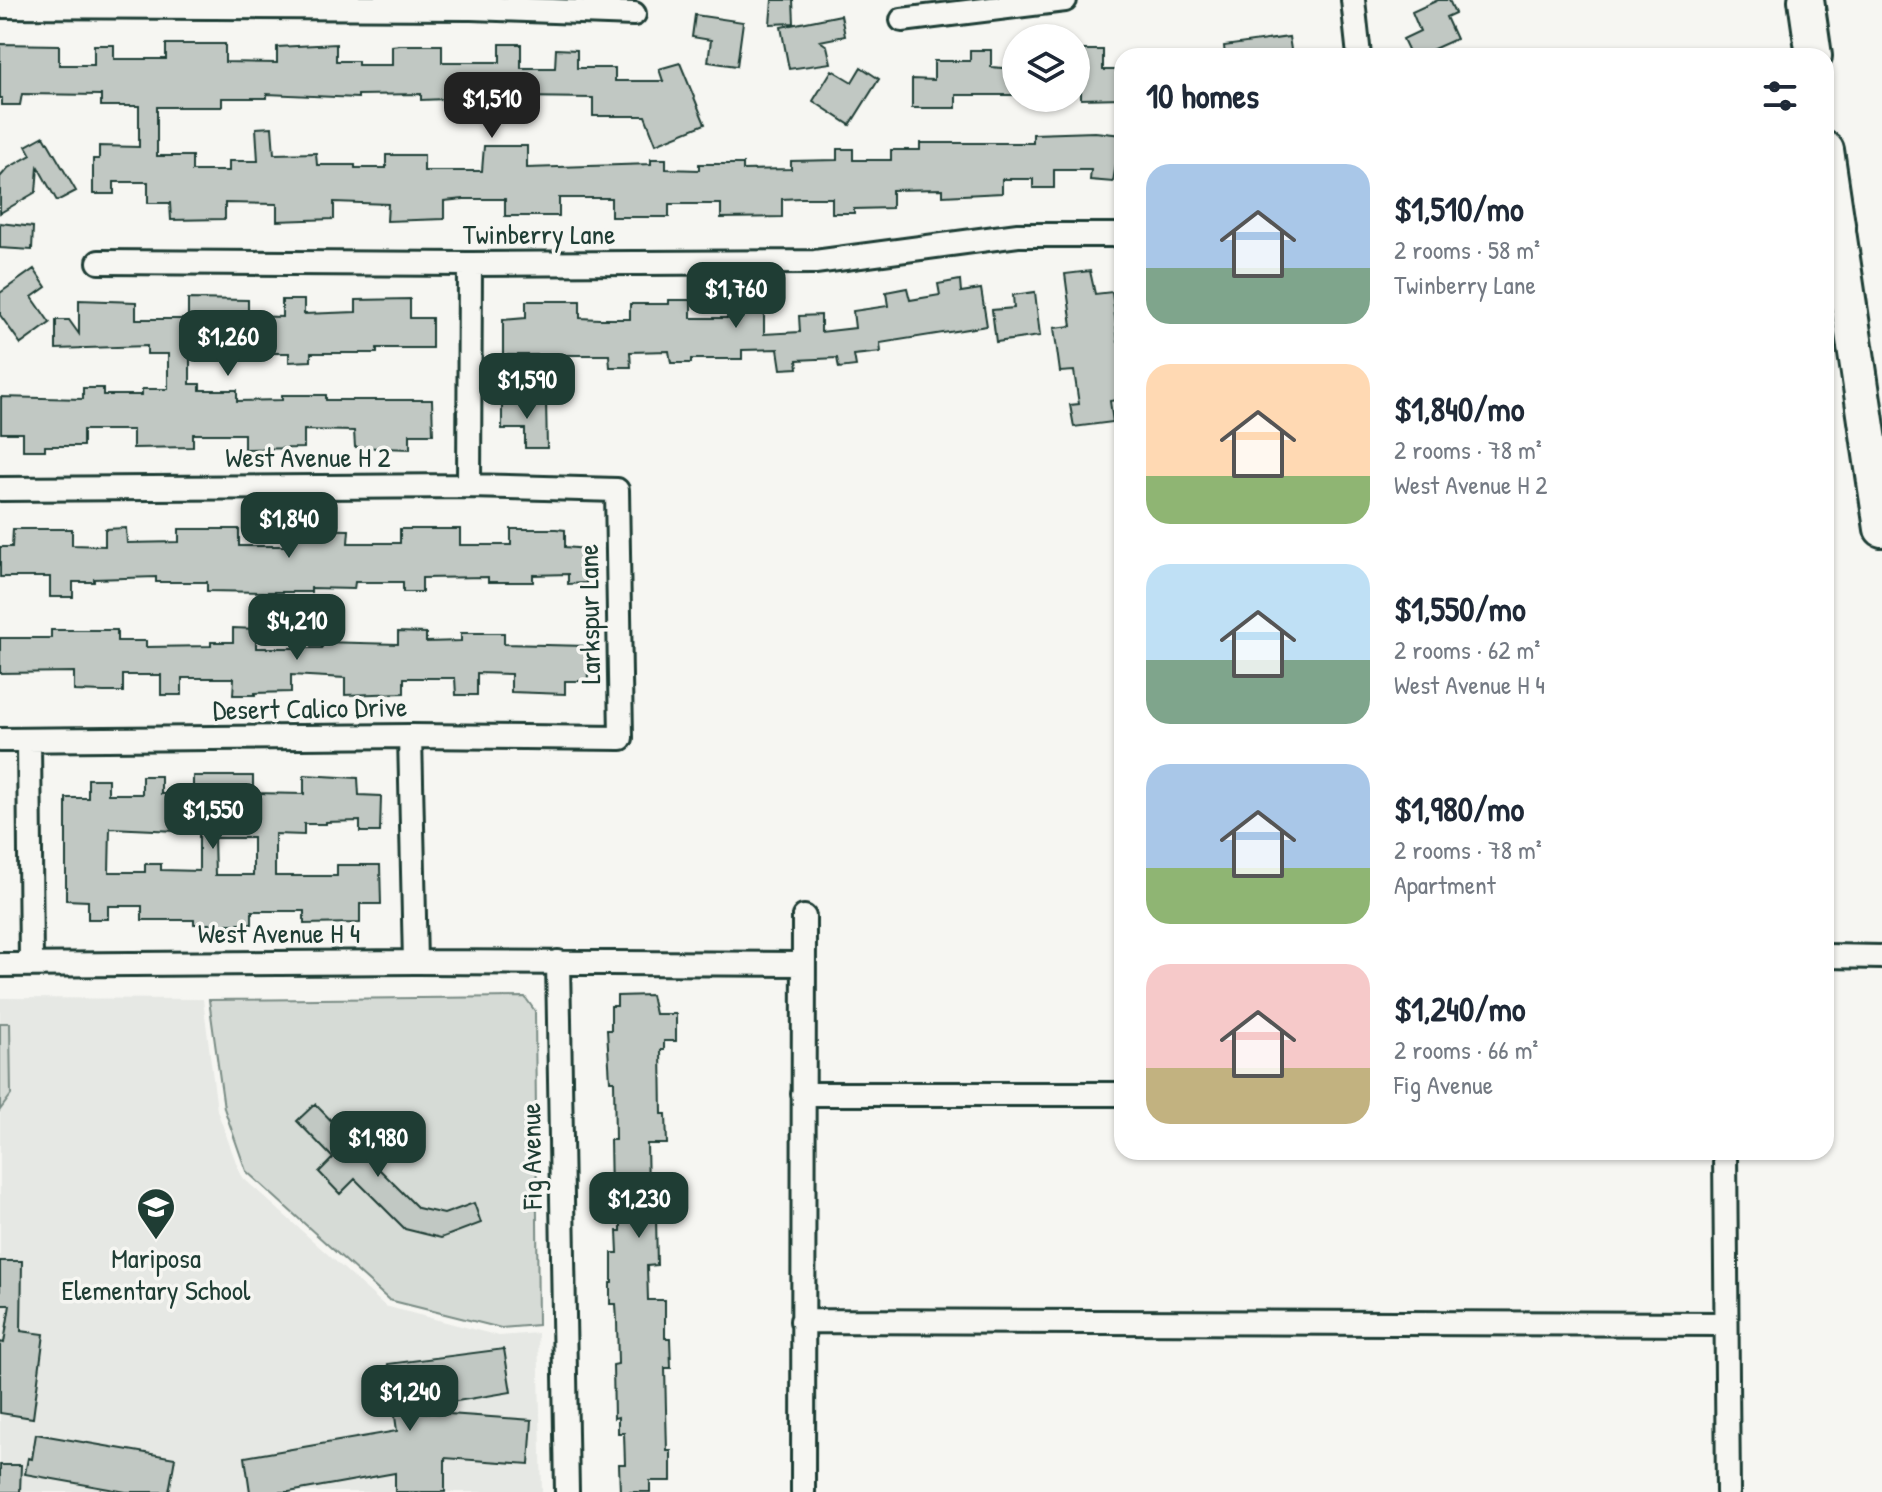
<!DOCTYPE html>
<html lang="en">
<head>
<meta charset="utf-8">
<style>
  :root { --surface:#fff; --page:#f2f2f3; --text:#1f2937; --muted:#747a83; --accent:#1f3d34 }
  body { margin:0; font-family:"Patrick Hand",sans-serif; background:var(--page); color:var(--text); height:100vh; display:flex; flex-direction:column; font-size:30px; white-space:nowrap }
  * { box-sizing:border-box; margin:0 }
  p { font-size:26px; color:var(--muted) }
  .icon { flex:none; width:44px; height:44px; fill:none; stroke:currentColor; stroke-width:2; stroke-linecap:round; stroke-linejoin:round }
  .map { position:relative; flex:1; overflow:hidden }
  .panel { position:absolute; left:1114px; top:48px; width:720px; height:1112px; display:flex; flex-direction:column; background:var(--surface); border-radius:24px; box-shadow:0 2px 6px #0004 }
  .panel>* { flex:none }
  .tools { position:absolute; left:1002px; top:24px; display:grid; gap:16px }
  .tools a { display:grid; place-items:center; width:88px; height:88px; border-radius:50%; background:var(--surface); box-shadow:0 2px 6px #0004; font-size:40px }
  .price { position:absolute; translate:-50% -68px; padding:0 18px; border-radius:16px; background:var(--accent); color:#fff; font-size:26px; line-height:52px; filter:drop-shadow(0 2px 4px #0008) }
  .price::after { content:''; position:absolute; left:50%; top:48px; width:24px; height:18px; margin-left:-12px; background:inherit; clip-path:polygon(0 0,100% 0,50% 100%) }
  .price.active { background:#222; color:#fff }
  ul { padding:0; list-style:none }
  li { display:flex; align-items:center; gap:24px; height:200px; padding:0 32px }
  li span { display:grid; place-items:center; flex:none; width:224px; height:160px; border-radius:24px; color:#555 }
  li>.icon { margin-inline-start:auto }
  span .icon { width:96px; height:96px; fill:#fffc; stroke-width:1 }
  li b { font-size:34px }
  h2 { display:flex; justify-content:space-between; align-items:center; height:96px; padding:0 32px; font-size:34px }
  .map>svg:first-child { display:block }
  .built { fill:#e6e8e4 }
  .green { fill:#d6dbd6; stroke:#7a8c85; stroke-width:2 }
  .building { fill:#c1c8c3; stroke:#1f3d34; stroke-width:2; fill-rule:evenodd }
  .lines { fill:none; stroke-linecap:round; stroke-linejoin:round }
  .street-casing { stroke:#1f3d34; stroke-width:28 }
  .primary-casing { stroke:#1f3d34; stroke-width:40 }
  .street { stroke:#f6f6f2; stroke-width:22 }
  .primary { stroke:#f6f6f2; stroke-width:34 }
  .labels { text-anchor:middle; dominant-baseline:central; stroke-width:7; stroke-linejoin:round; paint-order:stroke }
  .street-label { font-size:28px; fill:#1f3d34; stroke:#f6f6f2 }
  .poi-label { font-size:28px; fill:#1f3d34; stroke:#f6f6f2 }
</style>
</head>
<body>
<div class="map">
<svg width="1882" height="1492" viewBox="0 0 1882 1492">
  <rect width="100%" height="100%" fill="#f6f6f2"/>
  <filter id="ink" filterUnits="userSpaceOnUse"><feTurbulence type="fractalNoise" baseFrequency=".0125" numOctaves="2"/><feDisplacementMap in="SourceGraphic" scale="16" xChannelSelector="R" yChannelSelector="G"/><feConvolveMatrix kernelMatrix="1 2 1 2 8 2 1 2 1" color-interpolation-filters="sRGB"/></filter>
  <g filter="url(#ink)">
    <path class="built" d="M 0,998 L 203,999 L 217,1110 L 241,1176 L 385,1306 L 499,1336 L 538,1333 L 542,1492 L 0,1492 Z"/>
    <path class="green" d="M 525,997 L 535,1011 L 538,1325 L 501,1328 L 389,1300 L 246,1171 L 224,1108 L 209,1000 Z
      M 0,1023 L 10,1023 L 11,1095 L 0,1110 Z"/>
    <path class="building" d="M 772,0 L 793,0 L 794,23 L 770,24 Z
      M 1438,0 L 1449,0 L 1455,13 L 1446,17 L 1456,39 L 1418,56 L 1411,56 L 1403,39 L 1420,31 L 1412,12 Z
      M 695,15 L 743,22 L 737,66 L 708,62 L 711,40 L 692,37 Z
      M 841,15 L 845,36 L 820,41 L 827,46 L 831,63 L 789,69 L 781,27 Z
      M 1289,37 L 1292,56 L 1225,56 L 1224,46 Z
      M 0,44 L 59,45 L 59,65 L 94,65 L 94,45 L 114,45 L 114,59 L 166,59 L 166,44 L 225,44 L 225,62 L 277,63 L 277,47 L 336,44 L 336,61 L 358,61 L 358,65 L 392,65 L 392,46 L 400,45 L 442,45 L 442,62 L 500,62 L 500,44 L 521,44 L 521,68 L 555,68 L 556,49 L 577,50 L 577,68 L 615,68 L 615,81 L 663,81 L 659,69 L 680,63 L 705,124 L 656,144 L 645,116 L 593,116 L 593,98 L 519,97 L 520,109 L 497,109 L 497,97 L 421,100 L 421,94 L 358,95 L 358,98 L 267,94 L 267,98 L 222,98 L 222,107 L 157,107 L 157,156 L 192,156 L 192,171 L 229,171 L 229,161 L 258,161 L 256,128 L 272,127 L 274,154 L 316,153 L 317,165 L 355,165 L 355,168 L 386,168 L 386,155 L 424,155 L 424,171 L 482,171 L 484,146 L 527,146 L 527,168 L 651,164 L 651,159 L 666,159 L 666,169 L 699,170 L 699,164 L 743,164 L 743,170 L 791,169 L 791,161 L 837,160 L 837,149 L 853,149 L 853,160 L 891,160 L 891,150 L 920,150 L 920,143 L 1033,143 L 1033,134 L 1095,132 L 1122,135 L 1122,164 L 1116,164 L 1113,182 L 1090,180 L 1091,170 L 1054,170 L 1054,188 L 1033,188 L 1033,179 L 1002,179 L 1002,193 L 943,196 L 943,189 L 892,190 L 892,208 L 854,209 L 854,213 L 832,213 L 832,198 L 801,198 L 782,199 L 782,217 L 721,218 L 721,204 L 669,204 L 669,217 L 611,217 L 611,198 L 559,198 L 559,216 L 505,216 L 505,199 L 464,199 L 444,201 L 444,219 L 387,221 L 388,204 L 334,202 L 334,219 L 277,221 L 277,204 L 225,203 L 225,219 L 171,220 L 170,203 L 148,203 L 148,182 L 114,182 L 114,194 L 93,194 L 93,159 L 99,159 L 99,146 L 139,147 L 139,106 L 101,106 L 101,95 L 22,94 L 20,105 L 2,105 L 2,98 L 0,98 Z
      M 970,50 L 991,50 L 991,67 L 1014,69 L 1014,95 L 956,95 L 956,108 L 912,108 L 912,79 L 934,80 L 934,61 L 970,61 Z
      M 1081,50 L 1103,50 L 1103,70 L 1122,70 L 1122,98 L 1081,99 Z
      M 861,67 L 879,79 L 850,125 L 813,101 L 832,70 L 852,82 Z
      M 44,136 L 76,191 L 57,201 L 38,167 L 36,192 L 0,213 L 0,177 L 8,168 L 31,155 L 26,146 Z
      M 0,223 L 33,227 L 32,250 L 0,248 Z
      M 34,269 L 46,287 L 32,297 L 50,323 L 21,344 L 0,315 L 0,293 Z
      M 1090,271 L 1095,294 L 1112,292 L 1118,342 L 1122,342 L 1122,399 L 1110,401 L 1113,422 L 1074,427 L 1070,405 L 1079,404 L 1074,371 L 1060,372 L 1054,328 L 1072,326 L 1065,274 Z
      M 960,280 L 961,292 L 981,289 L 987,326 L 880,343 L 881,352 L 854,355 L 856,366 L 839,368 L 837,358 L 797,360 L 798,368 L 781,369 L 778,349 L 742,350 L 742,359 L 691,359 L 691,363 L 671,363 L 669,351 L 630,352 L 631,367 L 610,367 L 609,355 L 503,355 L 503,320 L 526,318 L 526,301 L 580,301 L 580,318 L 599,319 L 630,319 L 630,304 L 669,304 L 669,300 L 691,300 L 691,318 L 742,318 L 742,301 L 764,301 L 764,334 L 800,332 L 799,316 L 821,315 L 821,332 L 855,328 L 853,311 L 888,306 L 886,292 L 907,288 L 910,300 L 940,295 L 938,284 Z
      M 1035,292 L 1040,336 L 996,342 L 992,310 L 1014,308 L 1013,295 Z
      M 188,299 L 248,300 L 248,316 L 282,317 L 282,300 L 304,300 L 304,314 L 356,312 L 356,300 L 410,299 L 410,318 L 432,318 L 432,348 L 377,348 L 377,353 L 311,353 L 311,361 L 289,362 L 289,353 L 226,353 L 226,347 L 190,347 L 190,384 L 200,384 L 200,390 L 237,390 L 237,401 L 282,400 L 282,395 L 326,395 L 326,400 L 432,400 L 433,434 L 410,434 L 410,449 L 355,447 L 354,431 L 304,430 L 304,448 L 244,449 L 244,434 L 193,434 L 193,447 L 133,448 L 133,430 L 83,430 L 83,446 L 45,446 L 45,450 L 23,450 L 23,433 L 1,433 L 1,397 L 83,399 L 83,388 L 103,388 L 103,395 L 142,395 L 142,389 L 168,389 L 168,354 L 147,354 L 147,346 L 56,349 L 56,320 L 69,320 L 79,334 L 79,300 L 136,302 L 136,319 L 188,319 Z
      M 502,400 L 546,401 L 547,448 L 525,448 L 525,429 L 502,429 Z
      M 126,528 L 127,543 L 179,542 L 179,529 L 239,529 L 239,546 L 289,546 L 289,529 L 349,530 L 348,543 L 400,543 L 400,529 L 460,529 L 460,545 L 511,545 L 511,529 L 556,529 L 565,530 L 565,547 L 587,549 L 588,574 L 586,574 L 586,583 L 568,584 L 568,574 L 533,575 L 533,582 L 488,582 L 488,577 L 422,578 L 422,592 L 403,592 L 403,582 L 355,582 L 354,589 L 311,588 L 311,592 L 265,592 L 207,591 L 207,582 L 156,582 L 156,577 L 94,579 L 94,582 L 73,582 L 73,597 L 50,597 L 50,577 L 0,577 L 0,547 L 12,547 L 13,529 L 72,529 L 72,545 L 105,546 L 105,529 Z
      M 233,628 L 256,629 L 256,648 L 322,648 L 322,642 L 398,644 L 398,632 L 426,633 L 426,642 L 461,641 L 461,633 L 504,633 L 504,644 L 587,646 L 588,681 L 565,681 L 565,694 L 511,692 L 511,674 L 477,673 L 477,695 L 456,695 L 455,678 L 404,678 L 404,693 L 345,695 L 345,678 L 291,675 L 291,692 L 255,693 L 255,695 L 233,695 L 234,678 L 182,678 L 182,695 L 161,695 L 161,675 L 123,675 L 123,692 L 104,692 L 74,691 L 74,672 L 0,673 L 0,638 L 51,638 L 51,630 L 117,630 L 117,641 L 146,641 L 146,647 L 211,646 L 211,642 L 233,642 Z
      M 304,775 L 358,778 L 359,795 L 381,796 L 380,832 L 360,832 L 360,821 L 326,822 L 326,824 L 304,824 L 304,835 L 275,834 L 275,876 L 337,876 L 337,865 L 380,865 L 381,904 L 360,904 L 360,923 L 304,924 L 304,911 L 252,911 L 252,924 L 194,924 L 194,920 L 142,920 L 142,906 L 108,906 L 108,919 L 88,919 L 88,901 L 66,900 L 66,798 L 88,798 L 88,779 L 108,779 L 108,794 L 142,794 L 142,776 L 161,776 L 161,794 L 193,794 L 193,776 L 253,776 L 253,793 L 304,794 ZM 110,828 L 199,832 L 199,871 L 161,870 L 161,864 L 145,864 L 145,872 L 109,872 ZM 214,838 L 253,838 L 253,875 L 215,875 Z
      M 651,995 L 655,1014 L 676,1014 L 676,1041 L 664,1041 L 664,1050 L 661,1050 L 662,1114 L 666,1114 L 667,1144 L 647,1144 L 648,1188 L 664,1188 L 664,1218 L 656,1218 L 657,1265 L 647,1266 L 648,1300 L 665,1300 L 665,1338 L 670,1338 L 671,1368 L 665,1368 L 667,1451 L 671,1451 L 671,1481 L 650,1481 L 650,1492 L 620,1492 L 619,1464 L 625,1464 L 624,1433 L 618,1433 L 618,1417 L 614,1418 L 613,1365 L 618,1364 L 617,1321 L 616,1304 L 610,1304 L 610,1283 L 612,1283 L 612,1253 L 618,1253 L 617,1231 L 621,1231 L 621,1192 L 611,1192 L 610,1140 L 615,1140 L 614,1081 L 610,1081 L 607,1030 L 611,1030 L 611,1006 L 617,1006 L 617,996 Z
      M 315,1104 L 351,1141 L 361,1130 L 382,1152 L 372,1162 L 418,1208 L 444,1214 L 474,1203 L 481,1223 L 441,1238 L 405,1229 L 355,1179 L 340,1194 L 319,1172 L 333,1158 L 297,1121 Z
      M 0,1261 L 22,1261 L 21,1331 L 44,1334 L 33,1418 L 0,1413 L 0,1342 L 4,1343 L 10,1305 L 0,1305 Z
      M 504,1349 L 511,1392 L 421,1407 L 421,1412 L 532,1420 L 529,1464 L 445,1458 L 445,1492 L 395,1492 L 395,1473 L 289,1492 L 250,1492 L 245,1457 L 397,1431 L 388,1364 Z
      M 36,1434 L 175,1458 L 169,1492 L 126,1492 L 25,1474 L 28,1458 L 32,1459 Z
      M 0,1465 L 21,1465 L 20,1492 L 0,1492 Z"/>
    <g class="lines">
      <g class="street-casing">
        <path id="street" d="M 1353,0 L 1359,56
          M 0,6 L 471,8 L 634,14
          M 902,20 L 1065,0
          M 99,262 L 470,264 L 815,262 L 1018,235 L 1122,235
          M 469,486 L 470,264
          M 0,489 L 469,486 L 617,490 L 621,738 L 410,736 L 0,740
          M 410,736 L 415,962
          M 29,741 L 31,964
          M 1826,956 L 1882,957
          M 558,962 L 567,1492
          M 0,965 L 415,962 L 803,964
          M 803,1094 L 1122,1094
          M 1725,1152 L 1728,1492
          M 802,1321 L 1726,1324
          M 803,1492 L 804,917"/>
      </g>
      <g class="primary-casing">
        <path id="primary" d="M 1806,0 L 1814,56
          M 1826,150 L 1882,529"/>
      </g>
      <use href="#street" class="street"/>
      <use href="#primary" class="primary"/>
    </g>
  </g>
  <defs>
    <g id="school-pin" transform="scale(2)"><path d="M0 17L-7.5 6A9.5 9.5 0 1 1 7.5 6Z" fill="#1f3d34" stroke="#f6f6f2"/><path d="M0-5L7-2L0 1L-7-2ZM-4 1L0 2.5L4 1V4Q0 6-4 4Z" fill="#fff"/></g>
  </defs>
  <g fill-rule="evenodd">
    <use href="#school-pin" x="156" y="1207"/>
  </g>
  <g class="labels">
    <g class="street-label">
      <text x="539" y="234">Twinberry Lane</text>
      <text x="308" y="457">West Avenue H 2</text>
      <text transform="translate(589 614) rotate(-91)">Larkspur Lane</text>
      <text transform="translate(310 708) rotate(-1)">Desert Calico Drive</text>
      <text x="279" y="933">West Avenue H 4</text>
      <text transform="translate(531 1156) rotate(-91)">Fig Avenue</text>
    </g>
    <g class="poi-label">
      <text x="156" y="1258">Mariposa<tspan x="156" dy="32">Elementary School</tspan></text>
    </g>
  </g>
</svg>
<div class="tools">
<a><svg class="icon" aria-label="layers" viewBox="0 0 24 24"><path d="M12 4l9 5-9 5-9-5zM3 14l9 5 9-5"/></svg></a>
</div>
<b class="price active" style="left:492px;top:140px">$1,510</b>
<b class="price" style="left:736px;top:330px">$1,760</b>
<b class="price" style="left:228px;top:378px">$1,260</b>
<b class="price" style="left:527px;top:421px">$1,590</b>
<b class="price" style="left:289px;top:560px">$1,840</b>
<b class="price" style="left:297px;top:662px">$4,210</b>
<b class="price" style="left:213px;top:851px">$1,550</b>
<b class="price" style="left:378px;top:1179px">$1,980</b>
<b class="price" style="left:639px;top:1240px">$1,230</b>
<b class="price" style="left:410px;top:1433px">$1,240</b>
<section class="panel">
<h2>10 homes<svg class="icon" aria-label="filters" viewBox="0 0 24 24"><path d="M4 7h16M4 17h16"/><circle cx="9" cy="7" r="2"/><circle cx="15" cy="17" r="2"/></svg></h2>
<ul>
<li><span style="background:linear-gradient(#a9c7e8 65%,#7fa58c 0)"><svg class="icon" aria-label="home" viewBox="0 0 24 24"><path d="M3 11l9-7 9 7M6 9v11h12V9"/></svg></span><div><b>$1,510/mo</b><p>2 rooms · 58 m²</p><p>Twinberry Lane</p></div></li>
<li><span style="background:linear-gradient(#ffd9b3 70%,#8fb573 0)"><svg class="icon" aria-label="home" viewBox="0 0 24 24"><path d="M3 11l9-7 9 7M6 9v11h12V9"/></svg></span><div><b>$1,840/mo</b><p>2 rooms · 78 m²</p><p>West Avenue H 2</p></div></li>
<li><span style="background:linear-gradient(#bfe0f5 60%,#7fa58c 0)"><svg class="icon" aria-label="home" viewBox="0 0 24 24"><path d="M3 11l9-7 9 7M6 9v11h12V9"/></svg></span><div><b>$1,550/mo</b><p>2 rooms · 62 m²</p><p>West Avenue H 4</p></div></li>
<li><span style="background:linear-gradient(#a9c7e8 65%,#8fb573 0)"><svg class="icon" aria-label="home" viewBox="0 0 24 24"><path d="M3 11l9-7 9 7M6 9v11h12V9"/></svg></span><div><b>$1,980/mo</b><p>2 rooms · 78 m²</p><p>Apartment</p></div></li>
<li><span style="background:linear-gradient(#f6c9c9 65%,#c2b280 0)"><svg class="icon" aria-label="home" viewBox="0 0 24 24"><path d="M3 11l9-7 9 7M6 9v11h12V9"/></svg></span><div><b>$1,240/mo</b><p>2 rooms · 66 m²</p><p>Fig Avenue</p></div></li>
</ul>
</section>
</div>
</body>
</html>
